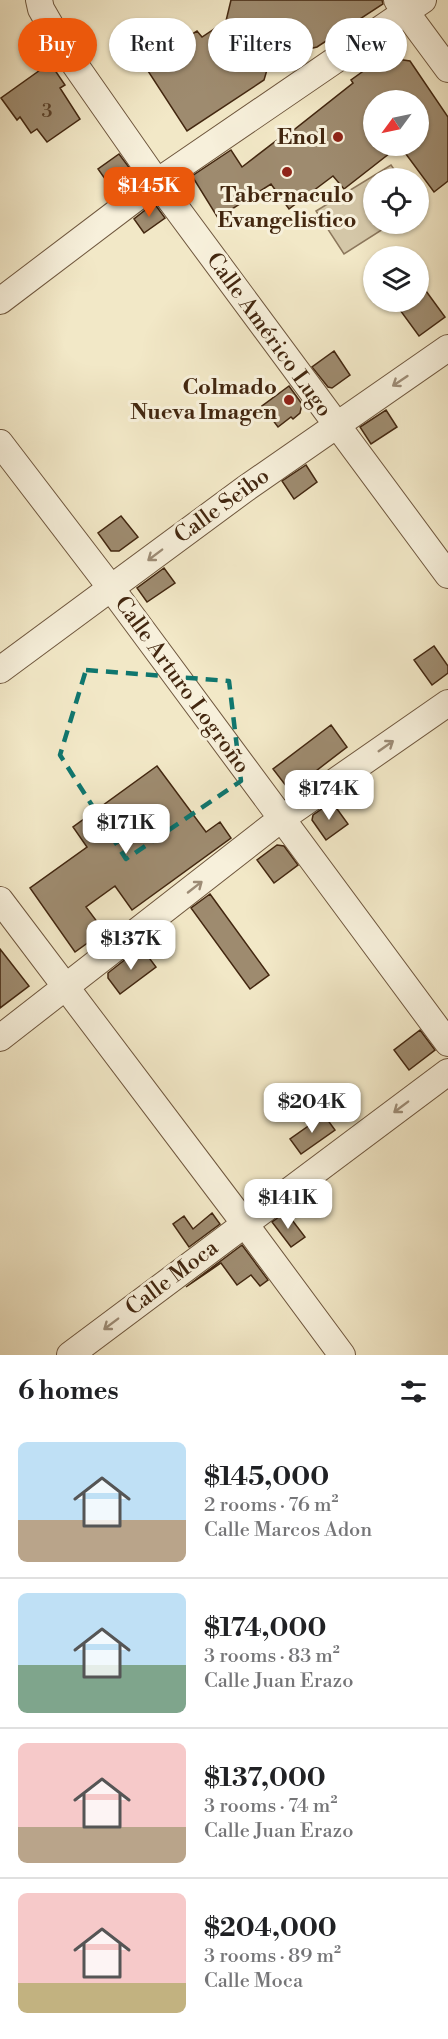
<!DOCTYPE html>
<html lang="en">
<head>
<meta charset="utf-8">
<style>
  :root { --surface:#fff; --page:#f2f2f2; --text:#202124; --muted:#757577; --line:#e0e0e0; --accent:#ea580c }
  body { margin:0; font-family:"Libre Bodoni",serif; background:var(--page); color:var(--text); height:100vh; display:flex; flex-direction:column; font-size:22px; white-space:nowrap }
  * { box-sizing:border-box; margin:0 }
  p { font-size:20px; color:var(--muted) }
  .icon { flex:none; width:33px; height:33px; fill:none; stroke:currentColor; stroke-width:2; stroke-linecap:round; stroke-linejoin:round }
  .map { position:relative; height:1355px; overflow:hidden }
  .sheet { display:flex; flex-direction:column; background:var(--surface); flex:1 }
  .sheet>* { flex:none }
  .hud { position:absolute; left:18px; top:18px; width:412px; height:54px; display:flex; gap:12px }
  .needle { width:39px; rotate:237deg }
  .controls { position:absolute; left:363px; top:90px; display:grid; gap:12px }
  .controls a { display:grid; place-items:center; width:66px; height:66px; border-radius:50%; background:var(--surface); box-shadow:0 2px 4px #0004; font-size:30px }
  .price { position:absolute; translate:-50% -51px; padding:0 14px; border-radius:12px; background:#fff; color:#222; font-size:20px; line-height:39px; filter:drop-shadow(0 2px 3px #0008) }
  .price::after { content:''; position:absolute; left:50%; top:36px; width:18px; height:14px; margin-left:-9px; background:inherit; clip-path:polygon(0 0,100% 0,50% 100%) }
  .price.on { background:var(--accent); color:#fff }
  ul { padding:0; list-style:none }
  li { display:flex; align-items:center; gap:18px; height:150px; padding:0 18px }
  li+li { border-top:2px solid var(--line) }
  li span { display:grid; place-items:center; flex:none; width:168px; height:120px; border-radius:9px; color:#555 }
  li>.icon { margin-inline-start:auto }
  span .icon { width:72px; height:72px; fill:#fffc; stroke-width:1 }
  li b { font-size:26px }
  h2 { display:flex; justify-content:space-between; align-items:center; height:72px; padding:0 18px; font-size:26px }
  .chip { padding:0 21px; border-radius:27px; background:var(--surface); box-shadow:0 2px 4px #0004; font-size:21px; line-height:54px }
  .chip.on { background:var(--accent); color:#fff }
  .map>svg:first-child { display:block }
  .green { fill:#d4c7a8; stroke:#8c775c; stroke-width:1.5 }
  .building { fill:#9e8b6f; stroke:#432710; stroke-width:1.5 }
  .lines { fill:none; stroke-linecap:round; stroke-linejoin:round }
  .minor-casing { stroke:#6f573e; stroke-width:28 }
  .minor { stroke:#f7f0db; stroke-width:26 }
  .oneway { stroke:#9d8c76 }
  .marked { fill:none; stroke:#0f766e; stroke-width:4.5; stroke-dasharray:12 8; stroke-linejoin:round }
  .poi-dot { fill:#8f2418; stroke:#f7f0db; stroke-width:2 }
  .labels { text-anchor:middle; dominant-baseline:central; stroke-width:6; stroke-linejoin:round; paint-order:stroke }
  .number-label { font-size:20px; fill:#5a4028 }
  .poi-label { font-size:22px; font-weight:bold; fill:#432710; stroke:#f7f0db; text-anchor:end }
  .street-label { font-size:22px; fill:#432710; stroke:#f7f0db }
</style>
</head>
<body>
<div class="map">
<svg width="448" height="1355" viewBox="0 0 448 1355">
  <rect width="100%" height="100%" fill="#f2e8c7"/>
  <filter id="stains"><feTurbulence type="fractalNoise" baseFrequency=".00333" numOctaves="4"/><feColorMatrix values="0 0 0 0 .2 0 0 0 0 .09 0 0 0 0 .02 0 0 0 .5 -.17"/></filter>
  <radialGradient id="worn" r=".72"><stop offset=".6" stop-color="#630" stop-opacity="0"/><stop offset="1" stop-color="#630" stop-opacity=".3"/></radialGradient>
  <path class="green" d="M 391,165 L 400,178 L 374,178 L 374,224 L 391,224 L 344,254 L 316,211 Z"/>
  <path class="building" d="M 231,0 L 382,0 L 383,4 L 317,47 L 301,51 L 288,34 L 279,66 L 269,63 L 264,80 L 187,131 L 148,71 L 163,61 L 159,55 L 197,31 L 202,37 L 226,21 Z
    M 383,57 L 410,61 L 448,117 L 448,181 L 434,192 L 400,146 L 418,146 L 418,100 L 374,100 L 374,146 L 399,146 L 344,189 L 333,176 L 289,209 L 271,184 L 218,218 L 192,176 L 231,150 L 242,167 L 285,134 L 286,136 L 353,83 L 351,80 Z
    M 50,63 L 65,85 L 60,88 L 80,119 L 47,142 L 37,129 L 31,133 L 20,117 L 17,120 L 1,98 Z
    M 119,154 L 131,170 L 110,186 L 98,169 Z
    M 154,203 L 165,218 L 144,233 L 134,219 Z
    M 426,291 L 445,317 L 419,336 L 400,310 L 412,302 L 418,302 L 418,297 Z
    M 334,351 L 350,375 L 332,388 L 328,387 L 312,367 Z
    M 289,386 L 302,404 L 300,413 L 293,419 L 291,417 L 278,427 L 262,406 Z
    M 386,410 L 397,427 L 371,444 L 360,427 Z
    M 306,465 L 317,482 L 294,499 L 282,481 Z
    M 121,516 L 138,537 L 119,551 L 111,551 L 98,533 Z
    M 164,568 L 175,583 L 147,602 L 137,588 Z
    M 434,646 L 448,666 L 448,673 L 432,685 L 414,660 Z
    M 331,725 L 347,747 L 290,791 L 273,769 Z
    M 157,766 L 206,832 L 220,822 L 231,838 L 132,910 L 115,886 L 86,907 L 104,931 L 75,952 L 30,888 L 87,847 L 73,827 Z
    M 332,802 L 348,824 L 326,840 L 312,820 L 313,815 Z
    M 277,845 L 284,846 L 298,865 L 274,883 L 257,860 Z
    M 210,894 L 269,975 L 250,989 L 191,908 Z
    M 141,947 L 156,967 L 120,994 L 108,978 L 108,973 Z
    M 0,949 L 29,986 L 0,1008 Z
    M 420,1030 L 435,1050 L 409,1070 L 394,1050 Z
    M 324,1115 L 335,1130 L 301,1154 L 290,1139 Z
    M 286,1212 L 305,1237 L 291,1247 L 272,1222 Z
    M 212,1213 L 220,1224 L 189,1247 L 173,1224 L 184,1216 L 193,1229 Z
    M 242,1245 L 268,1280 L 260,1286 L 251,1275 L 237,1285 L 221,1263 L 186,1287 Z"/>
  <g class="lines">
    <g class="minor-casing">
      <path id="minor" d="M 39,0 L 41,9 L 64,49 L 157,182 L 448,575
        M 397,0 L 448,69
        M 0,301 L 157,182 L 423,0
        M 0,443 L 111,588 L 448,1043
        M 0,670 L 245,489 L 448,348
        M 0,900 L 245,1224 L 342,1355
        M 0,1038 L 281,819 L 448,703
        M 70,1355 L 448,1072"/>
    </g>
    <use href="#minor" class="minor"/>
  </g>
  <defs><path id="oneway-shaft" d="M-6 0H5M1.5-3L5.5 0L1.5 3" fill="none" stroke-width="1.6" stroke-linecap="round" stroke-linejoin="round" transform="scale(1.5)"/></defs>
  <g class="oneway">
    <use href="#oneway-shaft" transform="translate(400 381) rotate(146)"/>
    <use href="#oneway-shaft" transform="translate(155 555) rotate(143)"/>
    <use href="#oneway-shaft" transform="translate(386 746) rotate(-35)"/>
    <use href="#oneway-shaft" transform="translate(195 887) rotate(-38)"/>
    <use href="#oneway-shaft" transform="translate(401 1107) rotate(143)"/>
    <use href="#oneway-shaft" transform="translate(111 1324) rotate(143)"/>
  </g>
  <path class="marked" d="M 86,670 L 229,681 L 241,781 L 126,859 L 60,755 Z"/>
  <g class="poi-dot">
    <circle cx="338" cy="137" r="6"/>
    <circle cx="287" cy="172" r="6"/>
    <circle cx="289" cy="400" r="6"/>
  </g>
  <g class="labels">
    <g class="number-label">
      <text x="47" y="111">3</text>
    </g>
    <g class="poi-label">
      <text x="326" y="137">Enol</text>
      <text x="287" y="195" text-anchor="middle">Tabernaculo<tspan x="287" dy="25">Evangelistico</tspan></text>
      <text x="277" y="387">Colmado<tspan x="277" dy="25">Nueva Imagen</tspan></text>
    </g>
    <g class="street-label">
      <text transform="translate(269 335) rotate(54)">Calle Américo Lugo</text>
      <text transform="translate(222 506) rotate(-36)">Calle Seibo</text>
      <text transform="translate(182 685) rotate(54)">Calle Arturo Logroño</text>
      <text transform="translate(172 1278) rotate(-37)">Calle Moca</text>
    </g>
  </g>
  <rect width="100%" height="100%" filter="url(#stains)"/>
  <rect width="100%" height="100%" fill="url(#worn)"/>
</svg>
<div class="controls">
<a><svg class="needle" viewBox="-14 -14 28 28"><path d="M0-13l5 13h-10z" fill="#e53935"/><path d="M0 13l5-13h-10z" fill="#757577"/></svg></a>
<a><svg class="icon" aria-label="locate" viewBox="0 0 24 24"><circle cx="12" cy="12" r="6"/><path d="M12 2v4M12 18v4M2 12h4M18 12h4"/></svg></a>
<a><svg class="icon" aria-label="layers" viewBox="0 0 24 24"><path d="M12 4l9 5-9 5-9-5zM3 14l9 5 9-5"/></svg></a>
</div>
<b class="price on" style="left:149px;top:218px">$145K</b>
<b class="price" style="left:329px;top:821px">$174K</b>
<b class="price" style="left:126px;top:855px">$171K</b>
<b class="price" style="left:131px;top:971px">$137K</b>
<b class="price" style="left:312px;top:1134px">$204K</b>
<b class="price" style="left:288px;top:1230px">$141K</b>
<div class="hud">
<a class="chip on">Buy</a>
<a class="chip">Rent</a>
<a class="chip">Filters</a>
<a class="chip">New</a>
</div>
</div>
<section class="sheet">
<h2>6 homes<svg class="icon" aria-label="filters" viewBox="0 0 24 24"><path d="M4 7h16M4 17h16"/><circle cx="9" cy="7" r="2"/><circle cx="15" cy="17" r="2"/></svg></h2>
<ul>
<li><span style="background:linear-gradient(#bfe0f5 65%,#b9a48a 0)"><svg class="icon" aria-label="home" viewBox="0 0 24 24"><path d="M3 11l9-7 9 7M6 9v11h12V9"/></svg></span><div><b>$145,000</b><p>2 rooms · 76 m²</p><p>Calle Marcos Adon</p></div></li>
<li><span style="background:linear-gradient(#bfe0f5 60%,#7fa58c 0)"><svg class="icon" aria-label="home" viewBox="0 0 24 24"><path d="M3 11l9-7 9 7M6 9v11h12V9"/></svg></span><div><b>$174,000</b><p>3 rooms · 83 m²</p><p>Calle Juan Erazo</p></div></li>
<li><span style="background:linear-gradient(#f6c9c9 70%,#b9a48a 0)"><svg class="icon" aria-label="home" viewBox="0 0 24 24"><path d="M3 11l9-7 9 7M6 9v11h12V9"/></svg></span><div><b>$137,000</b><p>3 rooms · 74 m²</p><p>Calle Juan Erazo</p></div></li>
<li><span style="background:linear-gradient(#f6c9c9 75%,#c2b280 0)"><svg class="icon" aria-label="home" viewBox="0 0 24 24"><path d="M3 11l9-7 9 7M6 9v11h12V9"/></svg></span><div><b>$204,000</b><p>3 rooms · 89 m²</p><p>Calle Moca</p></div></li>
</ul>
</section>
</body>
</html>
